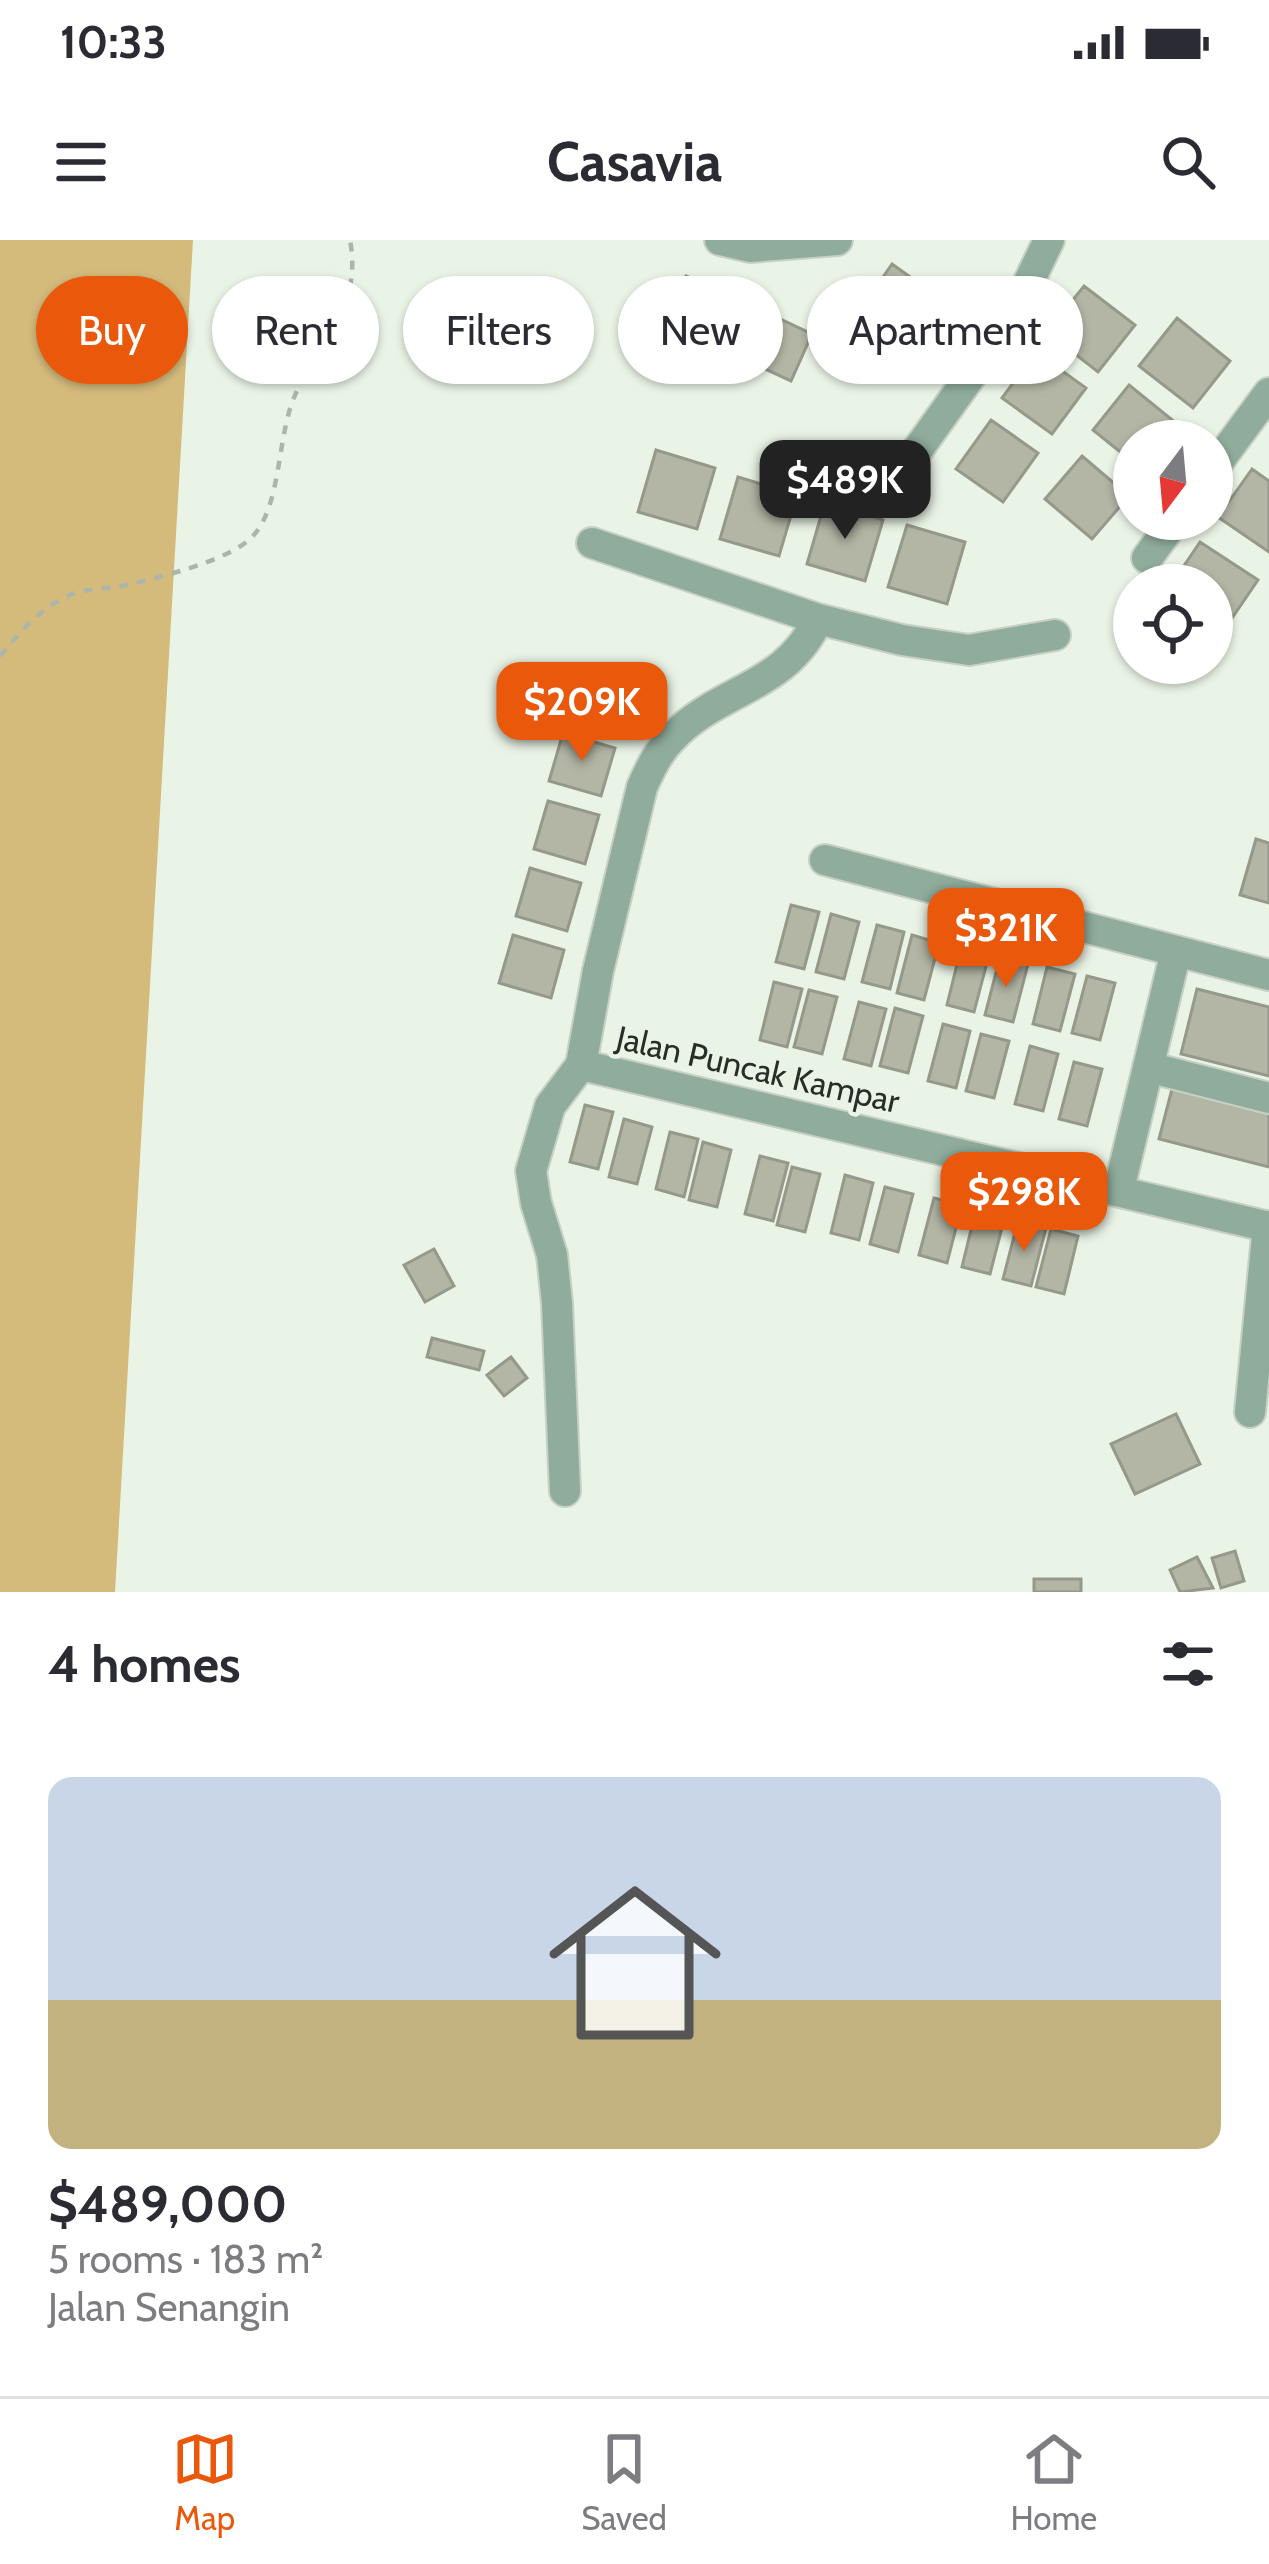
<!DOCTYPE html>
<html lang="en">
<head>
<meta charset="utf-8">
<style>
  :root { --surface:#fff; --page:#f7f7f7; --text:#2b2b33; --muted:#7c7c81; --line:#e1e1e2; --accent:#ea580c }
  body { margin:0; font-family:Cabin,sans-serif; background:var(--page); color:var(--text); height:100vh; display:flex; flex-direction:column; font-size:45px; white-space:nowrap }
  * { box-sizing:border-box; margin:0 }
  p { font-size:39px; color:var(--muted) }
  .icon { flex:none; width:66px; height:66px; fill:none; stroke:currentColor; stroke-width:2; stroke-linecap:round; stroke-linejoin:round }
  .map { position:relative; height:1352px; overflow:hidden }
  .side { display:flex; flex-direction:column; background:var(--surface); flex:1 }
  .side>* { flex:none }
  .top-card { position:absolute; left:36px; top:36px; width:1197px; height:108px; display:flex; gap:24px }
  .needle { width:78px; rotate:196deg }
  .buttons { position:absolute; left:1113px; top:180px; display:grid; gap:24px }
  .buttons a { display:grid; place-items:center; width:120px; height:120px; border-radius:50%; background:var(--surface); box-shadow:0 3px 9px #0004; font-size:60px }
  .price { position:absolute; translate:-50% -102px; padding:0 27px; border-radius:24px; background:var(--accent); color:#fff; font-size:39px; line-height:78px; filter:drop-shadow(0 3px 6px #0008) }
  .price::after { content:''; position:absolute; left:50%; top:72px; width:36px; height:27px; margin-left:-18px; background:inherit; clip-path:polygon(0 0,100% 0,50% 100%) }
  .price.on { background:#222; color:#fff }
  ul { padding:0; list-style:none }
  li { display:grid; align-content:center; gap:24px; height:636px; padding:0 48px }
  li span { display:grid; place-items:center; height:372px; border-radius:24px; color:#555 }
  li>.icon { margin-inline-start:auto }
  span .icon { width:216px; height:216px; fill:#fffc; stroke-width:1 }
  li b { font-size:51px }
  h2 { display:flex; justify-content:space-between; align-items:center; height:144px; padding:0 48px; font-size:51px }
  .chip { padding:0 42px; border-radius:54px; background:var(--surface); box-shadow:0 3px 9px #0004; font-size:42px; line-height:108px }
  .chip.on { background:var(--accent); color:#fff }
  .status { display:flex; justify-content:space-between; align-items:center; height:84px; padding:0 60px; background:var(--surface); direction:ltr }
  .status svg { height:33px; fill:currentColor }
  header { display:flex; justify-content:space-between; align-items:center; height:156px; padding:0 48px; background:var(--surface); font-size:54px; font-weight:800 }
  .tabs { display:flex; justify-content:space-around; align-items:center; height:168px; border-top:3px solid var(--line); background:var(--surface); font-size:33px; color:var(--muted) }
  .tabs a { display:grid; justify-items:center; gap:6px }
  .tabs .on { color:var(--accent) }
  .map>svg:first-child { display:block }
  .forest { fill:#d4bb7c }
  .building { fill:#b3b5a5; stroke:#969889; stroke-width:3 }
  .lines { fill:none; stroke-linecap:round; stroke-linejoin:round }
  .minor-casing { stroke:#c7d0c4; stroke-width:34 }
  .path { stroke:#acb5a9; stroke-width:4.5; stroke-dasharray:9 9; stroke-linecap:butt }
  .minor { stroke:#8fac9c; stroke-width:30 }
  .labels { text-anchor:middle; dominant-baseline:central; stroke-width:9; stroke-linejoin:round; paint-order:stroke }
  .street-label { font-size:33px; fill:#292d28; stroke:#eaf4e6 }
</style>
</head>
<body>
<div class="status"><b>10:33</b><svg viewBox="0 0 49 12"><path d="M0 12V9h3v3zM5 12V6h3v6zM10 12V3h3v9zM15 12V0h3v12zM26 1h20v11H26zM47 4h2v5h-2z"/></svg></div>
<header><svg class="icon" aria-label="menu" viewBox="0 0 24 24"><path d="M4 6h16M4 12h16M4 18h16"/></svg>Casavia<svg class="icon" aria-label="search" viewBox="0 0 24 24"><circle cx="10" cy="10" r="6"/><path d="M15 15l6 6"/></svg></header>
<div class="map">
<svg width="1269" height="1352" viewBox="0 0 1269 1352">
  <rect width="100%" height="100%" fill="#eaf4e6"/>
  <path class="forest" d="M 0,0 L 193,0 L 115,1352 L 0,1352 Z"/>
  <path class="building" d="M 892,24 L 947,63 L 909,118 L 853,80 Z
    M 686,36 L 739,59 L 710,126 L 657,102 Z
    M 448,40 L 500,55 L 485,106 L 433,91 Z
    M 1084,46 L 1135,85 L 1098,132 L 1047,92 Z
    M 755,67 L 812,94 L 791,141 L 733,114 Z
    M 1177,78 L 1230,121 L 1193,168 L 1139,126 Z
    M 1036,112 L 1086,148 L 1052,194 L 1002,158 Z
    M 1129,145 L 1176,183 L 1161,201 L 1134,201 L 1134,223 L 1093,190 Z
    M 991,180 L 1038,213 L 1003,262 L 956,229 Z
    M 656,210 L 715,228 L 697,289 L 638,272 Z
    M 1082,216 L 1129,256 L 1092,299 L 1045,259 Z
    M 1252,229 L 1269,241 L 1269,312 L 1218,277 Z
    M 738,237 L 797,255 L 779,316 L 720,299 Z
    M 825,262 L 883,280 L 865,341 L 807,324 Z
    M 907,285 L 965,302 L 947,364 L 888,347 Z
    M 1200,302 L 1258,340 L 1228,384 L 1212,374 L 1212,345 L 1171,345 Z
    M 563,493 L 615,508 L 601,556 L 549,541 Z
    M 548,561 L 599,575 L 585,624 L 534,609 Z
    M 1256,599 L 1269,603 L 1269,663 L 1240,655 Z
    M 530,628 L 581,643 L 567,691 L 516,676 Z
    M 791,665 L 819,672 L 804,729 L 776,722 Z
    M 831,674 L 859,682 L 844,739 L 816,732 Z
    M 877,685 L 904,692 L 890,749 L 862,742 Z
    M 513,695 L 564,710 L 551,758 L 499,743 Z
    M 912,695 L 939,703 L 924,760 L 897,753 Z
    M 961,708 L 989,715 L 974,772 L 947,765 Z
    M 1000,717 L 1028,724 L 1013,782 L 985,775 Z
    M 1047,727 L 1075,734 L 1060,791 L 1033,784 Z
    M 1087,736 L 1115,743 L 1100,800 L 1072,793 Z
    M 774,742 L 802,749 L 787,807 L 760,800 Z
    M 1197,749 L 1269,767 L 1269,836 L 1181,814 Z
    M 809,750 L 837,757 L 822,814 L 794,807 Z
    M 859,762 L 886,769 L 871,826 L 844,819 Z
    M 895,768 L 923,776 L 908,833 L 880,826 Z
    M 943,784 L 970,791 L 956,848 L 928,841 Z
    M 981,794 L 1009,801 L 994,858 L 966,851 Z
    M 1030,806 L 1058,814 L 1043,871 L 1015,864 Z
    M 1074,822 L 1102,829 L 1087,886 L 1059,879 Z
    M 1173,845 L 1269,870 L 1269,927 L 1159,899 Z
    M 585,865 L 613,872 L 598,929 L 570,922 Z
    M 624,879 L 652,887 L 637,944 L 609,937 Z
    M 670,892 L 698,899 L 684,957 L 656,949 Z
    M 703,902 L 731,910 L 717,967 L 689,960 Z
    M 760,916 L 788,923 L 773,981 L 745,974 Z
    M 792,927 L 820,934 L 805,992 L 777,985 Z
    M 845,935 L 873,943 L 859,1000 L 831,993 Z
    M 885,947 L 913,954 L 898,1012 L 870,1004 Z
    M 934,958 L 962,965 L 947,1023 L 919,1015 Z
    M 976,969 L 1005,976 L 990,1034 L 962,1027 Z
    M 1018,981 L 1046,988 L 1031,1046 L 1003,1039 Z
    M 1051,989 L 1078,996 L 1064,1054 L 1036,1047 Z
    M 434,1009 L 454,1046 L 425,1062 L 404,1025 Z
    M 432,1098 L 484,1111 L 479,1130 L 427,1117 Z
    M 511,1117 L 527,1138 L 504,1156 L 487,1135 Z
    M 1176,1174 L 1200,1224 L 1135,1254 L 1111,1204 Z
    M 1235,1311 L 1244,1341 L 1221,1348 L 1212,1318 Z
    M 1197,1317 L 1213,1348 L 1180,1352 L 1170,1330 Z
    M 1034,1339 L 1081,1339 L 1081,1352 L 1034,1352 Z"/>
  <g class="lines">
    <g class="minor-casing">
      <path id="minor" d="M 720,0 L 750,7 L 837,0
        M 916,212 L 1010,81 L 1049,0
        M 1212,230 L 1269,153
        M 592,303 L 818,379 L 902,400 L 969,410 L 1055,395
        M 1147,318 L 1176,279
        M 825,620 L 1269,735
        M 581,825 L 1269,987
        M 1148,827 L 1269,858
        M 1119,949 L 1176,711
        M 1250,1172 L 1268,986
        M 565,1251 L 557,1063 L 552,1015 L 536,963 L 531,931 L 550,866 L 581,825 L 598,731 L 642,547 C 650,529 658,512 672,498 C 719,448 786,449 818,379"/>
    </g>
    <path class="path" d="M 0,416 C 20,392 39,369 68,356 C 84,348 105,349 122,346 C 154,339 228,321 251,298 C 283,267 276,192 297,151 C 324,96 362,65 350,0"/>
    <use href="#minor" class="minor"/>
  </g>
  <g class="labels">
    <g class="street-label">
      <text transform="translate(758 829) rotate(13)">Jalan Puncak Kampar</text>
    </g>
  </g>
</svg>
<div class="buttons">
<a><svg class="needle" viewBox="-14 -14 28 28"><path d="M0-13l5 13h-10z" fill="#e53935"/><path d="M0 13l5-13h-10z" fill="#7c7c81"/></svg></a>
<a><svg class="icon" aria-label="locate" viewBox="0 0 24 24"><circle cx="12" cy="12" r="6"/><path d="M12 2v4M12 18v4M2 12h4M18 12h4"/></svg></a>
</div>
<b class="price on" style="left:845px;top:302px">$489K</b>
<b class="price" style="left:582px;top:524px">$209K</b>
<b class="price" style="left:1006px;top:750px">$321K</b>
<b class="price" style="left:1024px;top:1014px">$298K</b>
<div class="top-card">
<a class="chip on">Buy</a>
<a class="chip">Rent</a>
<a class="chip">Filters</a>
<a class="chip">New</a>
<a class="chip">Apartment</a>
</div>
</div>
<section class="side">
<h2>4 homes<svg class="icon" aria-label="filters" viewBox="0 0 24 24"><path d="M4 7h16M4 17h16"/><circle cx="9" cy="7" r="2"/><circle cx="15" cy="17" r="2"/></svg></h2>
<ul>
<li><span style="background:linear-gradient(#c9d6e8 60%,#c2b280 0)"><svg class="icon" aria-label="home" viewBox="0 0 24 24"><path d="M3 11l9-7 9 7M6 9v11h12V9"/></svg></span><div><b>$489,000</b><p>5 rooms · 183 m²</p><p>Jalan Senangin</p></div></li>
</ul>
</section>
<nav class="tabs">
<a class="on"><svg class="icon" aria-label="map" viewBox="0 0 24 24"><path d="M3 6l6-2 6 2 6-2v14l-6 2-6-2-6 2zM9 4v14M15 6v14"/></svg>Map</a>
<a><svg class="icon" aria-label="saved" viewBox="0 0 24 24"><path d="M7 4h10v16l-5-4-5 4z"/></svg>Saved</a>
<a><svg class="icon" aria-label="home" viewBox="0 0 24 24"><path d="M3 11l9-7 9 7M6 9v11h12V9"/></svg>Home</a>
</nav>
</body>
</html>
